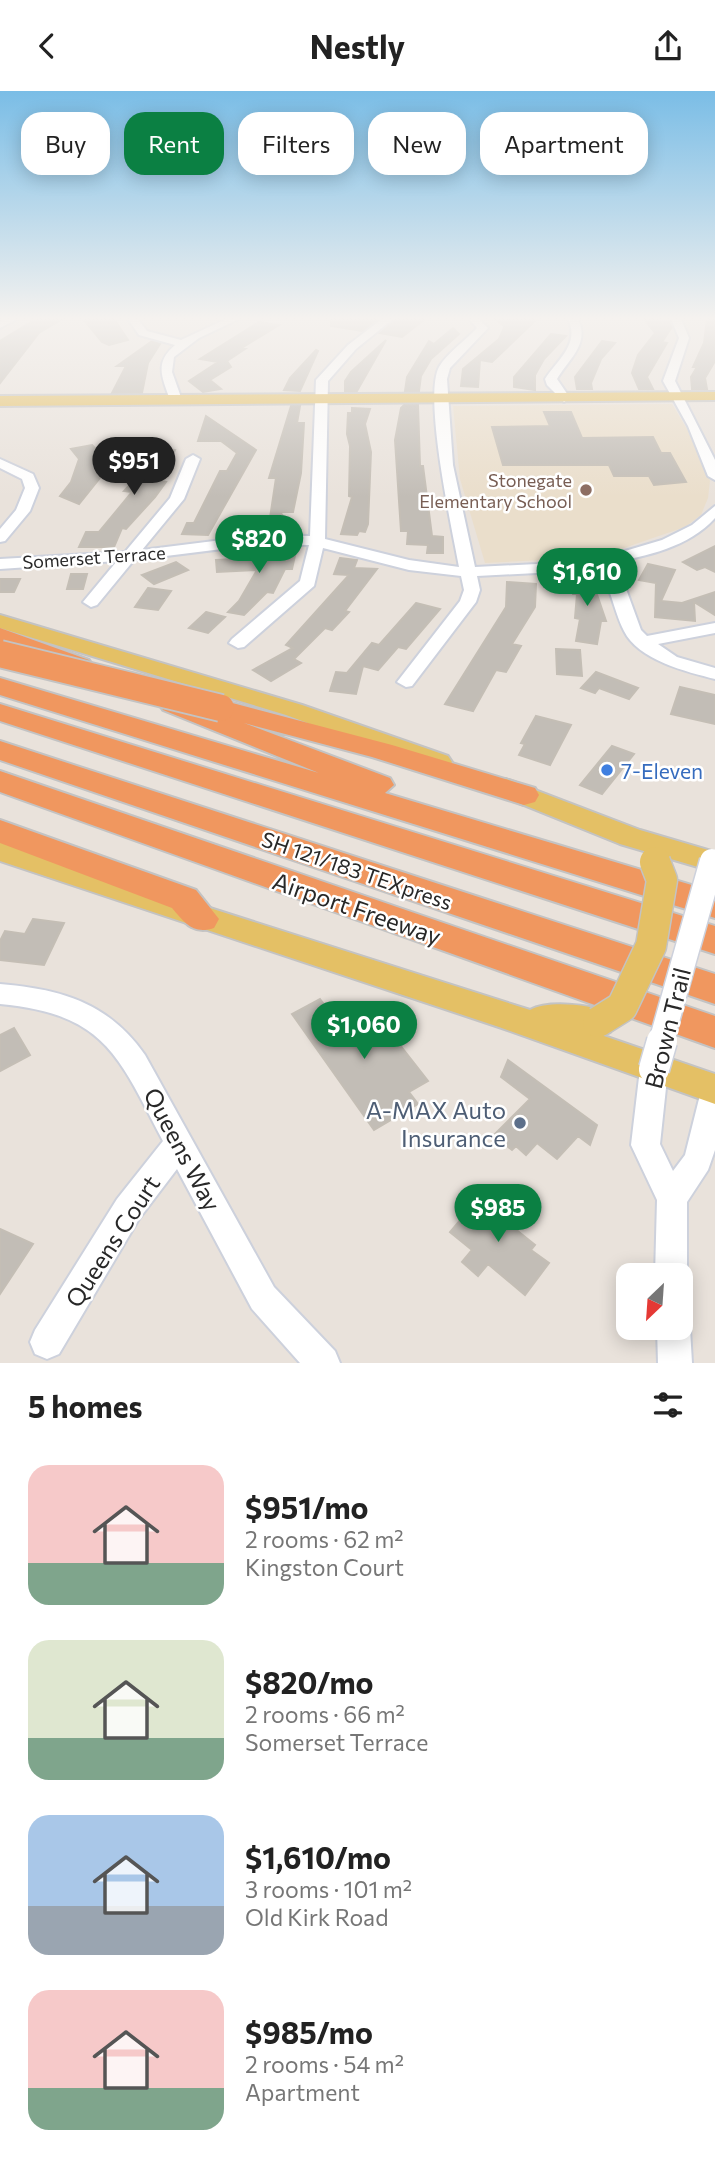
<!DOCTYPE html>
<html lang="en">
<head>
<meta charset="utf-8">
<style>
  :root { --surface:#fff; --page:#f6f6f6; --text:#222; --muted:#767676; --accent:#0b8043 }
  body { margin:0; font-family:Commissioner,sans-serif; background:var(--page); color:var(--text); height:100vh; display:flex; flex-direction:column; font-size:26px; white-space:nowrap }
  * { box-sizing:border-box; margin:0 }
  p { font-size:23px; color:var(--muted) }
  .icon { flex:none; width:38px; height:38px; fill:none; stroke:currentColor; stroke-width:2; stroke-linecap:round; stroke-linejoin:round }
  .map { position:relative; height:1272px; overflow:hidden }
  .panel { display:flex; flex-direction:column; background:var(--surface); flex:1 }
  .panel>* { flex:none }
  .guide { position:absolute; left:21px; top:21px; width:674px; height:63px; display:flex; gap:14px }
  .needle { width:46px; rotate:205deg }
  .tools { position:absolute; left:616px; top:1172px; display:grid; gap:14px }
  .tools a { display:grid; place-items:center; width:77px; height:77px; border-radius:14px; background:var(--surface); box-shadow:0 4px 18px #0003; font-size:35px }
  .price { position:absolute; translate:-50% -60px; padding:0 16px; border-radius:24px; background:var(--accent); color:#fff; font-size:23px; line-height:46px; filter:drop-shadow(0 2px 4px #0008) }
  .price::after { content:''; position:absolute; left:50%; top:42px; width:21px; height:16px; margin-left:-10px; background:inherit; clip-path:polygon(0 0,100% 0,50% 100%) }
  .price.current { background:#222; color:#fff }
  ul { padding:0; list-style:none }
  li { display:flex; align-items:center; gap:21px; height:175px; padding:0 28px }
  li span { display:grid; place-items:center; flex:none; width:196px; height:140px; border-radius:21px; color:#555 }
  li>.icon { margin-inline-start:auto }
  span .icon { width:84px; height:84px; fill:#fffc; stroke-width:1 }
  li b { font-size:30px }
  h2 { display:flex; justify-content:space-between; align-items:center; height:84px; padding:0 28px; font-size:30px }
  .chip { padding:0 24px; border-radius:21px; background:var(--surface); box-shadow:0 4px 18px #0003; font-size:24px; line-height:63px }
  .chip.current { background:var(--accent); color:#fff }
  header { display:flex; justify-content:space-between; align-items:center; height:91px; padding:0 28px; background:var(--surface); font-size:32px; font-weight:700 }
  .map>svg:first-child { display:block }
  .education { fill:#eadecb }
  .building { fill:#c2bdb6; stroke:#c4beb5; stroke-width:2 }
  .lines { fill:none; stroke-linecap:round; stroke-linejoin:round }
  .minor-casing { stroke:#cdd1dc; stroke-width:4 }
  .major-casing { stroke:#c3c3c3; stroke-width:4 }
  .highway-casing { stroke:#c3c3c3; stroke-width:4 }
  .minor { fill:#fff; fill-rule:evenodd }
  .major { fill:#e4c065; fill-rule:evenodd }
  .highway { fill:#f0975f; fill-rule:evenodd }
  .minor-bridge-far1-casing { stroke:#cdd1dc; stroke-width:27; stroke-linecap:butt }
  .minor-bridge-casing { stroke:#cdd1dc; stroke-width:33; stroke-linecap:butt }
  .major-bridge-casing { stroke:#c3c3c3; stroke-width:33; stroke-linecap:butt }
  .highway-bridge-casing { stroke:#c3c3c3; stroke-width:30; stroke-linecap:butt }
  .minor-bridge-far1 { stroke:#fff; stroke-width:24 }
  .minor-bridge { stroke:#fff; stroke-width:30 }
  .major-bridge { stroke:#e4c065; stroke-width:30 }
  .highway-bridge { stroke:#f0975f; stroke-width:26 }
  .education-dot { fill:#8d6e63; stroke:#fff; stroke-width:2.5 }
  .shop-dot { fill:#3f7fe0; stroke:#fff; stroke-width:2.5 }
  .service-dot { fill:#5c6f8a; stroke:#fff; stroke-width:2.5 }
  .labels { text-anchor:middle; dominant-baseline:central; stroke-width:5; stroke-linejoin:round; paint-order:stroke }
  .far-education-label { font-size:18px; fill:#785e54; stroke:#fff; text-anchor:end }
  .far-street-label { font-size:18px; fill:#282828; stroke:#fff }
  .shop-label { font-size:21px; fill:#366cbe; stroke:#fff; text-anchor:start }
  .street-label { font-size:21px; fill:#282828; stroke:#fff }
  .near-street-label { font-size:24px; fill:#282828; stroke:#fff }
  .near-service-label { font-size:24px; fill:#4e5e75; stroke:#fff; text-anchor:end }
</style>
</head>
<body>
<header><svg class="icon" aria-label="back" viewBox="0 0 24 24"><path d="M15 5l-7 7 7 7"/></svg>Nestly<svg class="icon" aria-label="share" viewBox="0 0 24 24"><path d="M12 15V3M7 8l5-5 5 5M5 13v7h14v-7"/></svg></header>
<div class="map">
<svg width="715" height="1272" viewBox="0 0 715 1272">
  <rect width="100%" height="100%" fill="#e9e2db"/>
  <path class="education" d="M 672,313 L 687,338 L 710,390 L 708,407 L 701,424 L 685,436 L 621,458 L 563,468 L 485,472 L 460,388 L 453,315 Z"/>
  <path class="building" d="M 36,228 L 62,228 L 39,242 L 0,292 L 0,250 Z
    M 83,228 L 114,228 L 128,249 L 109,254 L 102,251 Z
    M 331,228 L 378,228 L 362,240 L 331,235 Z
    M 395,228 L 425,228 L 402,246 L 380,242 Z
    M 495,228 L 537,228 L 492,271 L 480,269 L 478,296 L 461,295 L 463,278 L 499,248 L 504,237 L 508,238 Z
    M 644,228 L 659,228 L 663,232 L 668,228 L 672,236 L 662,251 L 667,252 L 647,286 L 653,298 L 639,298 L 632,282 L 638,264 L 655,242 Z
    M 707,228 L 715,228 L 715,270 L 705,287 L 707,298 L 692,298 L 691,286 L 697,276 L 693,276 L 704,252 Z
    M 259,231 L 279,234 L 240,258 L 245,258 L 227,270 L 231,276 L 210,289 L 221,298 L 203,301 L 189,290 L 218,271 L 200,268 Z
    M 453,237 L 459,243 L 431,268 L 421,285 L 419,300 L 405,300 L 407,286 L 429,250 L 434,253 Z
    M 551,243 L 566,245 L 544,268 L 535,284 L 535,299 L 514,296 L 514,286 Z
    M 386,249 L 357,300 L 345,300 L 345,290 L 351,281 Z
    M 152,250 L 160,253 L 148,272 L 142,302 L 112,302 L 126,275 L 117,275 Z
    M 602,250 L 615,252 L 601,268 L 591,292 L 592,298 L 577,298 L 575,286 Z
    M 316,259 L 318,260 L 300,300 L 284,299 L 290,287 Z
    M 404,314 L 418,314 L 420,375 L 423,375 L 432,445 L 443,446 L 443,462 L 427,462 L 428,454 L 407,453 L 408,440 L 401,440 L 395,349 L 401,317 Z
    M 291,315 L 300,315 L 297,332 L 304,332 L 301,382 L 293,421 L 280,421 L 292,436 L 259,442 L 251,430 L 270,427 L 276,387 L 269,387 Z
    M 352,317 L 370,318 L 365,333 L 371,361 L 368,433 L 365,441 L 359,440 L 357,444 L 341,443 L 352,406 L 349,405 L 350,355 L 347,343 L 348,322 L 352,322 Z
    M 544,321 L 571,321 L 582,347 L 653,346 L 661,362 L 670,362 L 686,391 L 654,394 L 649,385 L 614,385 L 609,374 L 503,374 L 492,336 L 550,335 Z
    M 206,325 L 256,359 L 208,444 L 182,443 L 187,432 L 194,432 L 220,380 L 227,380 L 237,362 L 221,350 L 198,350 Z
    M 92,354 L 111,373 L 79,413 L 60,405 L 71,391 L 79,368 L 71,358 Z
    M 156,356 L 175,359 L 161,390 L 166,391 L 155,406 L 126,438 L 122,437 L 114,456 L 79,456 L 86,441 L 99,441 L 132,401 L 124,400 L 137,386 L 119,387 Z
    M 715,455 L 715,481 L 705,476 L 697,479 L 683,471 Z
    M 259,459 L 296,460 L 292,478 L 285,478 L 273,502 L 267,501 L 244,524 L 228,521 L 239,510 L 257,479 L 217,481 L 216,469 L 257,467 Z
    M 340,467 L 357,469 L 354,477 L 377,478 L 345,520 L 349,521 L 332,539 L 325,537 L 294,568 L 301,572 L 271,590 L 253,579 L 293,557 L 286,554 L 349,484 L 334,483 Z
    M 176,471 L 188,479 L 154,493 L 142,484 Z
    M 648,473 L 675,479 L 661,510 L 682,512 L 715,501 L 715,524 L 694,511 L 695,530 L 655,526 L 656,492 L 639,489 Z
    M 71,483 L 87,483 L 83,498 L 67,498 Z
    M 567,483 L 590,483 L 606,530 L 601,530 L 597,553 L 576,550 L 580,528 L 575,527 L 577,503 L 573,503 Z
    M 0,488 L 20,488 L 14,501 L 0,501 Z
    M 507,491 L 536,493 L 535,516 L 512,553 L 521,555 L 506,581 L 496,579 L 473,620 L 445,613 L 506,516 Z
    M 148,497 L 171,500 L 158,519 L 135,516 Z
    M 416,512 L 440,518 L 406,558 L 398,556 L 378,579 L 363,575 L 356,603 L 330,600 L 336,581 L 347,582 L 372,552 L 379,554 Z
    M 206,521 L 225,526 L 208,542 L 189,537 Z
    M 556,558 L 580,559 L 582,585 L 557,583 Z
    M 596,581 L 638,597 L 629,608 L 599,597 L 595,602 L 581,597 Z
    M 680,596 L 715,604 L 715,633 L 671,623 Z
    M 536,625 L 571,634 L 550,674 L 519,664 L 525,653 L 521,652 Z
    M 612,655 L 634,663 L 602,703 L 580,694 Z
    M 33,828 L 64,832 L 44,874 L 0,869 L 0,850 L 5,840 L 25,843 Z
    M 320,908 L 326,916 L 334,912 L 346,927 L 351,924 L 359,936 L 378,926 L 428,990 L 409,1001 L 418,1013 L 374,1039 L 292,923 Z
    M 14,937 L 30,964 L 0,980 L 0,944 Z
    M 508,969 L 597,1034 L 590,1054 L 578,1045 L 557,1068 L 537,1052 L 526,1064 L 516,1055 L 512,1059 L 494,1044 L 530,1008 L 501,986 Z
    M 484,1101 L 520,1130 L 514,1137 L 535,1154 L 531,1159 L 549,1172 L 525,1204 L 488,1173 L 478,1185 L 462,1171 L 472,1159 L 450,1141 Z
    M 0,1138 L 33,1153 L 0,1203 Z"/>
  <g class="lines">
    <g class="minor-casing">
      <path id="minor" d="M 5,228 L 17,228 L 0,237 L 0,230 Z
        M 128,228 L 138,228 L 147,240 L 181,249 L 226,228 L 239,228 L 199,247 L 174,266 L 172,281 L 182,309 L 176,313 L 170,309 C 162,286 154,272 175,254 L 139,244 Z
        M 382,228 L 393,228 L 356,258 L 328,290 L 325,448 L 409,469 L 459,476 C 452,438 423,306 439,276 C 447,262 466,249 477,237 L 469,228 L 479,228 L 488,237 L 450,277 L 447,288 L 453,374 L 475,476 L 537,473 L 625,460 L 662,449 L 692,434 L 715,415 L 715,427 C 689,456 647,465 610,472 L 622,487 L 641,539 L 647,545 L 715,532 L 715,542 L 658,553 L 677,566 L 715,577 L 715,588 C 687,581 638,569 624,540 C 613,518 611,494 596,474 L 537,482 L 477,485 L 480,499 L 476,511 L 412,595 L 406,596 L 397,591 L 460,510 L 464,499 L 461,485 L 409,479 L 323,457 L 314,495 L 244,556 L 238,557 L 229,552 L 232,548 L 300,490 L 309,454 L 263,453 L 134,469 L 97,514 L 91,516 L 83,511 L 117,470 L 0,478 L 0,468 L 125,461 L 170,407 L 186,368 L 193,364 L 200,368 L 184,408 L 142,459 L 263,444 L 310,445 L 316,289 L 348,254 Z
        M 568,228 L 578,228 C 590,253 569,268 557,288 L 570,307 L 564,311 L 547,294 L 545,288 C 558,268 580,253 568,228 Z
        M 671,228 L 681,228 L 689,247 L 675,290 L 715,369 L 715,389 L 708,385 L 688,335 L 663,290 L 679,247 Z
        M 0,368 L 33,383 L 39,397 L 30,420 L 5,450 L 0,451 L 0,438 L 16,419 L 25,397 L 22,388 L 0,377 Z
        M 0,893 C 61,898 109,912 145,964 L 274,1196 L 335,1260 L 340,1272 L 300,1272 L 252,1218 L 177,1078 L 139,1128 L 59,1263 L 47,1268 L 35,1263 L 30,1251 L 35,1239 L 117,1108 L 163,1050 C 118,965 106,923 0,913 Z
        M 654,966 L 664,970 L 668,978 L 660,1053 L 673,1080 L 685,1064 L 701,1000 L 705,991 L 715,988 L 715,1059 L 708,1079 L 687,1111 L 687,1185 L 681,1197 L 681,1185 L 655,1185 L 657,1109 L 631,1054 L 640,978 L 644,970 Z
        M 681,1224 L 690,1237 L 692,1272 L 658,1272 L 657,1237 L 681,1237 Z"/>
    </g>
    <g class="major-casing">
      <path id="major" d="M 715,301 L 715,309 L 0,315 L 0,305 Z
        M 0,524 L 302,614 L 448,665 L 452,671 L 448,677 L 430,677 L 286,624 L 0,537 Z
        M 506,688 L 640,739 L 715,761 L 715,781 L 620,753 L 497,703 L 493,697 L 497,691 Z
        M 0,750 L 530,919 C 549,909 589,914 610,921 L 615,931 L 610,941 L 601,944 L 715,983 L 715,1013 L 499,936 L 0,770 Z"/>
    </g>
    <g class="highway-casing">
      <path id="highway" d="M 0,537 L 89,569 L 93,575 L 89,581 L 80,583 L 0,553 Z
        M 0,587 L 319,682 L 163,619 L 159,613 L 163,607 L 173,605 L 207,617 L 211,611 L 221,609 L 392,654 L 535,697 L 539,704 L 535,711 L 524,714 L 372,666 L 244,632 L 390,687 L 394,694 L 385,702 L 715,801 L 715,827 L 0,604 Z
        M 0,613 L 715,835 L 715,863 L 0,630 Z
        M 0,650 L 715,883 L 715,913 L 0,669 Z
        M 0,680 L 715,925 L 715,957 L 0,701 Z
        M 0,729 L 196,799 L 219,828 L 214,837 C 193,844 185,832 172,817 L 0,752 Z"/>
    </g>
    <use href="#minor" class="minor"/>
    <use href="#major" class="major"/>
    <use href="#highway" class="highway"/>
    <g class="minor-bridge-far1-casing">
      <path id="minor-bridge-far1" d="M 661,951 L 712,770"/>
    </g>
    <g class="minor-bridge-casing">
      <path id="minor-bridge" d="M 654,978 L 662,950"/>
    </g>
    <g class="major-bridge-casing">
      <path id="major-bridge" d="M 598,931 L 622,916 L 651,855 L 662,789 L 655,771"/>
    </g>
    <g class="highway-bridge-casing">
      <path id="highway-bridge" d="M 0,563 L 221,617"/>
    </g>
    <use href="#minor-bridge-far1" class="minor-bridge-far1"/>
    <use href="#minor-bridge" class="minor-bridge"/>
    <use href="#major-bridge" class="major-bridge"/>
    <use href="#highway-bridge" class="highway-bridge"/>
  </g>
  <linearGradient id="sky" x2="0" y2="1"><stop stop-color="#7abde6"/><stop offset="0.56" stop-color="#f5f2ef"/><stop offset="1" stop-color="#f5f2ef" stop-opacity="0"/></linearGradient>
  <rect width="715" height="406" fill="url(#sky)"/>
  <circle class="education-dot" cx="586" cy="399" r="7"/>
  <circle class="shop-dot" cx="607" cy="679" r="7"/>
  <circle class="service-dot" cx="520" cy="1032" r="7"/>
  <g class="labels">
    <g class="far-education-label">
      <text x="572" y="389">Stonegate<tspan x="572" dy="21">Elementary School</tspan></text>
    </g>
    <g class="far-street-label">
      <text transform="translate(94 466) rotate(-4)">Somerset Terrace</text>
    </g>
    <g class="shop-label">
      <text x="621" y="679">7-Eleven</text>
    </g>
    <g class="street-label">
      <text transform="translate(357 779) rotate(19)">SH 121/183 TEXpress</text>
    </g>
    <g class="near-street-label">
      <text transform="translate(357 817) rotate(19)">Airport Freeway</text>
      <text transform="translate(667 937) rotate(-76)">Brown Trail</text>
      <text transform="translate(183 1058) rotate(62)">Queens Way</text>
      <text transform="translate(112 1150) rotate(-57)">Queens Court</text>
    </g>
    <g class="near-service-label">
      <text x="506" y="1018">A-MAX Auto<tspan x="506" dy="28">Insurance</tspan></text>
    </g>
  </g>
</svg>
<div class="tools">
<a><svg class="needle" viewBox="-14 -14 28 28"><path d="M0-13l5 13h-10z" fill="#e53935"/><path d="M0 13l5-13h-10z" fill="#767676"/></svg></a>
</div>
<b class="price current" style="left:134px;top:406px">$951</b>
<b class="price" style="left:259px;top:484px">$820</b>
<b class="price" style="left:587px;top:517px">$1,610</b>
<b class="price" style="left:364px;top:970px">$1,060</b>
<b class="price" style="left:498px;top:1153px">$985</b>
<div class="guide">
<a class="chip">Buy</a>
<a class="chip current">Rent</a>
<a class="chip">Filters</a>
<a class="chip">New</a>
<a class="chip">Apartment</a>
</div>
</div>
<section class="panel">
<h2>5 homes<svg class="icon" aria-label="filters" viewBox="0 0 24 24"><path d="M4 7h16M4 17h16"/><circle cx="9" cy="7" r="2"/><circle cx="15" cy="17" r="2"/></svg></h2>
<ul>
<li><span style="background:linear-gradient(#f6c9c9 70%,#7fa58c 0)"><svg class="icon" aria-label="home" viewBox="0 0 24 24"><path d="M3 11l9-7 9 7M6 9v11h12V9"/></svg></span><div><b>$951/mo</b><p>2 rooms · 62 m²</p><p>Kingston Court</p></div></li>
<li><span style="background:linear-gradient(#dfe7d0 70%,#7fa58c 0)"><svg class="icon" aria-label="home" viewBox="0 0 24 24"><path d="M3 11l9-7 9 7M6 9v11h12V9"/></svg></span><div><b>$820/mo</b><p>2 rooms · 66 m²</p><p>Somerset Terrace</p></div></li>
<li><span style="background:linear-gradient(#a9c7e8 65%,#9aa5b1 0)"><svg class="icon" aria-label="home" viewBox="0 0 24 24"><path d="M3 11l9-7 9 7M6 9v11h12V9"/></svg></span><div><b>$1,610/mo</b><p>3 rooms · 101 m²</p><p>Old Kirk Road</p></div></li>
<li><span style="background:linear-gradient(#f6c9c9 70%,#7fa58c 0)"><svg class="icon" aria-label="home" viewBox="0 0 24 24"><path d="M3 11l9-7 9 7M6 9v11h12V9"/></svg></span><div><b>$985/mo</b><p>2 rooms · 54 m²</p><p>Apartment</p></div></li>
</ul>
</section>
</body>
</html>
